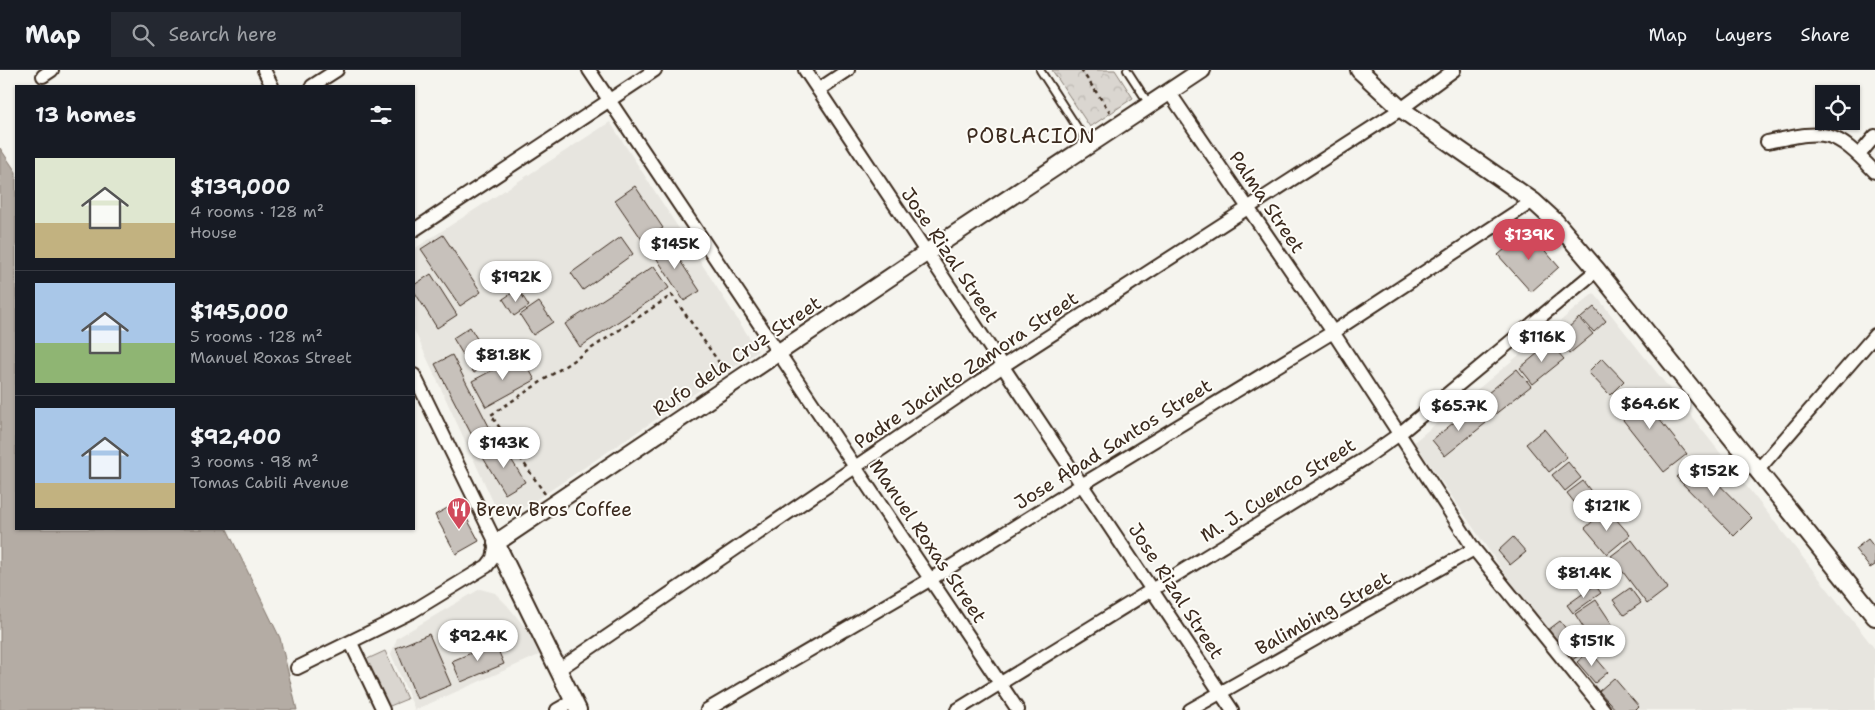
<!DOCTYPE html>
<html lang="en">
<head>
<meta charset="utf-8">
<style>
  :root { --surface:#171b24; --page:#242831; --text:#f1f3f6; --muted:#9ea1a6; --line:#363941; --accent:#d1495b }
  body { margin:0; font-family:"Shantell Sans",sans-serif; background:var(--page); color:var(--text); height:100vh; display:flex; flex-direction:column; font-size:19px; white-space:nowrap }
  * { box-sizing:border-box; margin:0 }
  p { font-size:16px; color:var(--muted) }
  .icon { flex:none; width:28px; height:28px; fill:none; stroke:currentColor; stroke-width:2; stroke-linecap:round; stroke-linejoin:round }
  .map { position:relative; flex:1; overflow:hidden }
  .drawer { position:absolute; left:15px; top:15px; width:400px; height:445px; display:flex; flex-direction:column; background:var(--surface); border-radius:0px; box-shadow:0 1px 4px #0004 }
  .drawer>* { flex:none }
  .buttons { position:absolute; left:1815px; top:15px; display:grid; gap:10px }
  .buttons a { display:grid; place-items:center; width:45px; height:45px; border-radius:0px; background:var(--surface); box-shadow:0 1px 4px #0004; font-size:25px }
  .price { position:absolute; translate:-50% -42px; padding:0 11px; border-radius:18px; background:#fff; color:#222; font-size:16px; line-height:32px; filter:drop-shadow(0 1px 2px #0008) }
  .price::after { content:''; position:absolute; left:50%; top:30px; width:15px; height:11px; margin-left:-8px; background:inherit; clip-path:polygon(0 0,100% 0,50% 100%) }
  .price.on { background:var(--accent); color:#fff }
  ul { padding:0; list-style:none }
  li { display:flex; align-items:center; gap:15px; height:125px; padding:0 20px }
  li+li { border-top:1px solid var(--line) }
  li span { display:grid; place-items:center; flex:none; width:140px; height:100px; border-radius:0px; color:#555 }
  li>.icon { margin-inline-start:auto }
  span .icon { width:60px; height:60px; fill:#fffc; stroke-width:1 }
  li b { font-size:21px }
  h2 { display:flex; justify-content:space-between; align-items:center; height:60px; padding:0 20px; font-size:21px }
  header { display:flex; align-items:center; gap:30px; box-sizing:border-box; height:70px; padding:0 25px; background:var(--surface); border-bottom:1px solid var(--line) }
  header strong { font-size:24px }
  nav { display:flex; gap:28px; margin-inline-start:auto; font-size:18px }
  .search { width:350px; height:45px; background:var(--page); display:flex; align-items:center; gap:12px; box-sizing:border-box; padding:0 18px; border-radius:0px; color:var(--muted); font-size:19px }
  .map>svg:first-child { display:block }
  .built { fill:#e7e5df }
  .grass { fill:#dad6d0; stroke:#8a8077 }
  .park { fill:url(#park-crowns); stroke:#8a8077 }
  .water { fill:#b4aca4; stroke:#84786e }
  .building { fill:#c7c1bb; stroke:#3b2a1e }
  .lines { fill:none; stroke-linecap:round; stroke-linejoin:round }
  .lane-casing { stroke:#3b2a1e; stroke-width:10 }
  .street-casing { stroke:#3b2a1e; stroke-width:16 }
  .secondary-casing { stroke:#3b2a1e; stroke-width:20 }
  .path { stroke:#3b2a1e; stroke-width:2.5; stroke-dasharray:4 4; stroke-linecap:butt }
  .lane { stroke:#fdfcf7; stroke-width:6 }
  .street { stroke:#fdfcf7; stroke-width:12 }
  .secondary { stroke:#fdfcf7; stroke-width:16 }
  .labels { text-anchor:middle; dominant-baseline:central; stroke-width:4; stroke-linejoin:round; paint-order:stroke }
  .street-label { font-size:19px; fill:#3b2a1e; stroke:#fdfcf7 }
  .poi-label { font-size:19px; fill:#3b2a1e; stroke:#fdfcf7; text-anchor:start }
  .quarter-label { font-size:21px; letter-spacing:1px; fill:#3b2a1e; stroke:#fdfcf7 }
</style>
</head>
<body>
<header>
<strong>Map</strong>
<div class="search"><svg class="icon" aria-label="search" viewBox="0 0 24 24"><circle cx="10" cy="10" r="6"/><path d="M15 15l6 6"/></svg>Search here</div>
<nav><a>Map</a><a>Layers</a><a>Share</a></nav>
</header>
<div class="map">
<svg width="1875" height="640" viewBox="0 0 1875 640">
  <defs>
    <pattern id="park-crowns" width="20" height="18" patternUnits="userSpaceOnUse" patternTransform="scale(1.25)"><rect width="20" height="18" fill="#dad6d0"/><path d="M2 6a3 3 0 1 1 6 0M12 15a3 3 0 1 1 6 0" fill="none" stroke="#bcb8b2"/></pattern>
  </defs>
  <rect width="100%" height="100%" fill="#f5f4ee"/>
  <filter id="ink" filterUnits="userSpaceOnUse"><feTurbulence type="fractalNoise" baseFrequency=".02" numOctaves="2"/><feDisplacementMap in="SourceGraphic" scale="10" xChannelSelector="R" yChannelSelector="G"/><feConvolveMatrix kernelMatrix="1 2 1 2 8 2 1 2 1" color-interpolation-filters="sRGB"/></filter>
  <g filter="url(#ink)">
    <path class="built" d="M 610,52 L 758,281 L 515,444 L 495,436 L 414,260 L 414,179 Z
      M 1594,223 L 1875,579 L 1875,640 L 1612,640 L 1546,563 L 1414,372 Z
      M 480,519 L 495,523 L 507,535 L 528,561 L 539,585 L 415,640 L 391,584 L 397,568 Z"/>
    <path class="grass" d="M 385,581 L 407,629 L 385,638 L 363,591 Z"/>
    <path class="park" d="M 1052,0 L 1115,0 L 1133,28 L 1090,57 Z"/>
    <path class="water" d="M 0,78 L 16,102 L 16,459 L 227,459 L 280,568 L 297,640 L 0,640 Z"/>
    <path class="building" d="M 635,116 L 663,158 L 643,171 L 615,130 Z
      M 1527,160 L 1559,197 L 1531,222 L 1498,185 Z
      M 443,165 L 481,222 L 460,236 L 421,179 Z
      M 621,167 L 633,184 L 583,220 L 571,203 Z
      M 665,168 L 700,221 L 684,231 L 650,178 Z
      M 654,196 L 669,218 L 580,277 L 565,254 Z
      M 431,204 L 457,245 L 437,258 L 414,221 L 414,215 Z
      M 518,219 L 529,236 L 514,246 L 503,229 Z
      M 539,232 L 553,252 L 533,265 L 520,245 Z
      M 1594,237 L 1606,251 L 1594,262 L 1581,248 Z
      M 1579,248 L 1593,264 L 1569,284 L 1556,269 Z
      M 470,257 L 491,292 L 474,303 L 453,268 Z
      M 1550,273 L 1564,289 L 1533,314 L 1520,298 Z
      M 452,285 L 496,370 L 479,379 L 435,294 Z
      M 521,285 L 535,310 L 486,337 L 472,311 Z
      M 1602,288 L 1624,311 L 1610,325 L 1588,302 Z
      M 1517,299 L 1531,316 L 1489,349 L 1476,333 Z
      M 1635,319 L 1687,384 L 1664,402 L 1612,336 Z
      M 1473,337 L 1486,353 L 1445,386 L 1432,370 Z
      M 1544,359 L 1567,387 L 1549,402 L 1526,374 Z
      M 502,374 L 525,412 L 505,424 L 482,386 Z
      M 1694,389 L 1752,448 L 1734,466 L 1676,407 Z
      M 1568,392 L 1581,408 L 1565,421 L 1552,405 Z
      M 1583,411 L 1600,433 L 1584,445 L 1567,423 Z
      M 458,432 L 479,471 L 456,484 L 435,445 Z
      M 1607,439 L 1630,465 L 1607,484 L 1585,458 Z
      M 1513,467 L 1526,482 L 1510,495 L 1498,481 Z
      M 1868,469 L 1875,478 L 1875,495 L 1870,498 L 1855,479 Z
      M 1632,470 L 1668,518 L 1647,534 L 1611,486 Z
      M 1595,515 L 1601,523 L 1573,543 L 1567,535 Z
      M 1630,518 L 1641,533 L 1624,545 L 1613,530 Z
      M 1596,530 L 1614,557 L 1592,571 L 1575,544 Z
      M 1560,551 L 1584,582 L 1572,590 L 1548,560 Z
      M 429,564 L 451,615 L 417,629 L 396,578 Z
      M 495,573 L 504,594 L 461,612 L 452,591 Z
      M 1590,581 L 1608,602 L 1595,613 L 1577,592 Z
      M 1614,608 L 1639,637 L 1636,640 L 1616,640 L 1599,621 Z"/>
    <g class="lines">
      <g class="lane-casing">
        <path id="lane" d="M 1040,0 L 1088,74
          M 1127,0 L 1149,34"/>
      </g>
      <g class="street-casing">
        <path id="street" d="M 264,0 L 272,16
          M 589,0 L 1018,640
          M 805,0 L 1232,640
          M 43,6 L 52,0
          M 312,16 L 337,0
          M 818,20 L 848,0
          M 1169,22 L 1333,262 L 1474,479 L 1604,640
          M 1767,72 C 1826,60 1832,57 1875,102
          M 1859,85 L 1875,66
          M 414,160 L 655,0
          M 1757,401 L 1875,265
          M 351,573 L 383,640
          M 297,598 L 413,541 L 487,496 L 493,488 L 496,473 L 414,305
          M 558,600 L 1003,296 L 1401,39 L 1454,0
          M 557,640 L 573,631
          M 707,640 L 931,509 L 1083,414 L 1333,262 L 1533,131
          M 957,640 L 1364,389 L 1398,365 L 1597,200
          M 1190,640 L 1474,479"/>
      </g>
      <g class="secondary-casing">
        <path id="secondary" d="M 1359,0 L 1401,39 L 1533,131 L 1556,152 L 1597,200 L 1875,547
          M 578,640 L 496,473 L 926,183 L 1202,0"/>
      </g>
      <path class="path" d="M 1081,0 L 1110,42
        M 545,424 L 491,345 L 672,225 L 725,301"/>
      <use href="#lane" class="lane"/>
      <use href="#street" class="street"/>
      <use href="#secondary" class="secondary"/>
    </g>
  </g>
  <defs>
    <g id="restaurant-pin" transform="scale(1.25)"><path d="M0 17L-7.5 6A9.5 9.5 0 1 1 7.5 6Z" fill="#d1495b" stroke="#fdfcf7"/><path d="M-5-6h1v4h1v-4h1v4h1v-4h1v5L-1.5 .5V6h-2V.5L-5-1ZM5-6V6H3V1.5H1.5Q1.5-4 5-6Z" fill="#fff"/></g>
  </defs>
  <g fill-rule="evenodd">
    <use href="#restaurant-pin" x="459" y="439"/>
  </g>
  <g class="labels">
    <g class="street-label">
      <text transform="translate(1267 132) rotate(56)">Palma Street</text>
      <text transform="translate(950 185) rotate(56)">Jose Rizal Street</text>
      <text transform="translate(737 286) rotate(-34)">Rufo dela Cruz Street</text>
      <text transform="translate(966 300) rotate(-34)">Padre Jacinto Zamora Street</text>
      <text transform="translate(1113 374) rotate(-32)">Jose Abad Santos Street</text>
      <text transform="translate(1278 420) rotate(-32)">M. J. Cuenco Street</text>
      <text transform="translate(928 471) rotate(56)">Manuel Roxas Street</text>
      <text transform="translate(1176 521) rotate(57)">Jose Rizal Street</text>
      <text transform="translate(1323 543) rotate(-29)">Balimbing Street</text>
    </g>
    <g class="poi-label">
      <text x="476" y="439">Brew Bros Coffee</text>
    </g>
    <g class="quarter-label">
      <text x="1031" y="66">POBLACION</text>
    </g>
  </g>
</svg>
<div class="buttons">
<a><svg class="icon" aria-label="locate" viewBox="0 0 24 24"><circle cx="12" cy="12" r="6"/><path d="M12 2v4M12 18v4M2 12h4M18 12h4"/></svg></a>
</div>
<b class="price on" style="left:1529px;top:191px">$139K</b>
<b class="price" style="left:675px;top:200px">$145K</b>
<b class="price" style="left:516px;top:233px">$192K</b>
<b class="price" style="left:1542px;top:293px">$116K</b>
<b class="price" style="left:503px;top:311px">$81.8K</b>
<b class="price" style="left:1650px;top:360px">$64.6K</b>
<b class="price" style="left:1459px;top:362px">$65.7K</b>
<b class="price" style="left:504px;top:399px">$143K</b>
<b class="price" style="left:1714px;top:427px">$152K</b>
<b class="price" style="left:1607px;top:462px">$121K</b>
<b class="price" style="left:1584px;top:529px">$81.4K</b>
<b class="price" style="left:478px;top:592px">$92.4K</b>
<b class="price" style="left:1592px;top:597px">$151K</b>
<section class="drawer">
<h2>13 homes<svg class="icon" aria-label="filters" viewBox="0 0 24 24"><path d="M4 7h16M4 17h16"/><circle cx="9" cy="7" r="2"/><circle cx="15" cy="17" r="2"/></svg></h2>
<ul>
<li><span style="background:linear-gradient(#dfe7d0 65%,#c2b280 0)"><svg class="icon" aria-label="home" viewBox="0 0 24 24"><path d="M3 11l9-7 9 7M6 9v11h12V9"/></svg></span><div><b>$139,000</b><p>4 rooms · 128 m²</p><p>House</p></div></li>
<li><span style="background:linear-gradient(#a9c7e8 60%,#8fb573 0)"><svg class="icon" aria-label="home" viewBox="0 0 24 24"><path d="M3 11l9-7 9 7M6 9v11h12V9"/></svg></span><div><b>$145,000</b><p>5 rooms · 128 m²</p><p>Manuel Roxas Street</p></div></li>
<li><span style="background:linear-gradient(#a9c7e8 75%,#c2b280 0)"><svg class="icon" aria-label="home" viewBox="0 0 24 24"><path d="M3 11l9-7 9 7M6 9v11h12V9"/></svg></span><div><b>$92,400</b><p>3 rooms · 98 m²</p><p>Tomas Cabili Avenue</p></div></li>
</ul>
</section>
</div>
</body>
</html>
